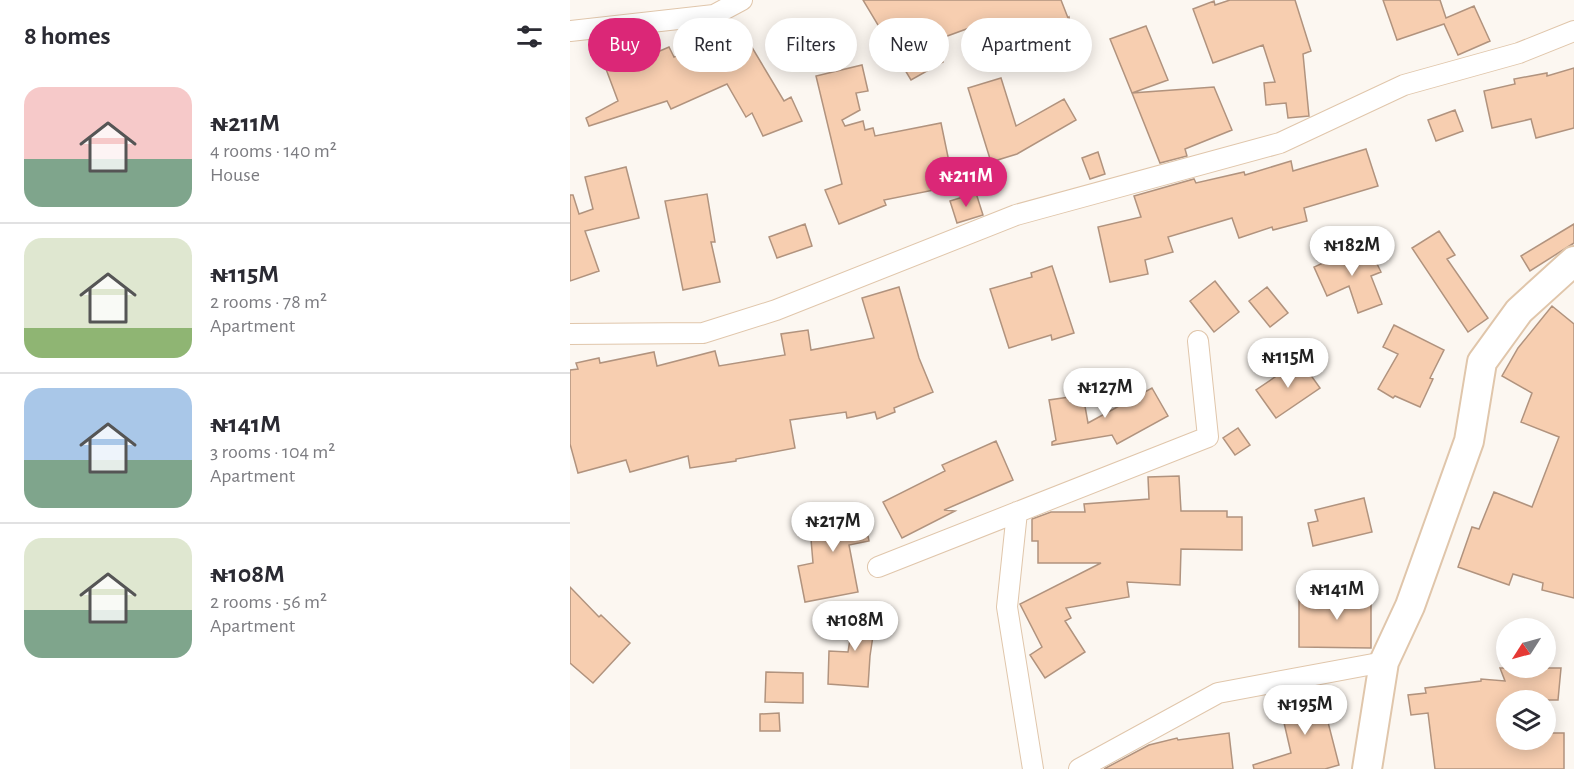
<!DOCTYPE html>
<html lang="en">
<head>
<meta charset="utf-8">
<style>
  :root { --surface:#fff; --page:#f2f2f3; --text:#2b2b33; --muted:#7c7c81; --line:#e1e1e2; --accent:#db2777 }
  body { margin:0; font-family:"Alegreya Sans",sans-serif; background:var(--page); color:var(--text); height:100vh; display:flex; flex-direction:column; font-size:22px; white-space:nowrap }
  * { box-sizing:border-box; margin:0 }
  p { font-size:20px; color:var(--muted) }
  .icon { flex:none; width:33px; height:33px; fill:none; stroke:currentColor; stroke-width:2; stroke-linecap:round; stroke-linejoin:round }
  .map { position:relative; flex:1; overflow:hidden }
  .drawer { display:flex; flex-direction:column; background:var(--surface); width:570px }
  .drawer>* { flex:none }
  .top-card { position:absolute; left:18px; top:18px; width:570px; height:54px; display:flex; gap:12px }
  .needle { width:39px; rotate:234deg }
  .fabs { position:absolute; left:926px; top:618px; display:grid; gap:12px }
  .fabs a { display:grid; place-items:center; width:60px; height:60px; border-radius:50%; background:var(--surface); box-shadow:0 3px 15px #0003; font-size:30px }
  .price { position:absolute; translate:-50% -51px; padding:0 14px; border-radius:21px; background:#fff; color:#222; font-size:20px; line-height:39px; filter:drop-shadow(0 2px 3px #0008) }
  .price::after { content:''; position:absolute; left:50%; top:36px; width:18px; height:14px; margin-left:-9px; background:inherit; clip-path:polygon(0 0,100% 0,50% 100%) }
  .price.current { background:var(--accent); color:#fff }
  ul { padding:0; list-style:none }
  li { display:flex; align-items:center; gap:18px; height:150px; padding:0 24px }
  li+li { border-top:2px solid var(--line) }
  li span { display:grid; place-items:center; flex:none; width:168px; height:120px; border-radius:18px; color:#555 }
  li>.icon { margin-inline-start:auto }
  span .icon { width:72px; height:72px; fill:#fffc; stroke-width:1 }
  li b { font-size:26px }
  h2 { display:flex; justify-content:space-between; align-items:center; height:72px; padding:0 24px; font-size:26px }
  .tag { padding:0 21px; border-radius:27px; background:var(--surface); box-shadow:0 3px 15px #0003; font-size:21px; line-height:54px }
  .tag.current { background:var(--accent); color:#fff }
  main { display:flex; flex:1; min-height:0 }
  .map>svg:first-child { display:block }
  .building { fill:#f7ceb0; stroke:#b1937e; stroke-width:1.5 }
  .lines { fill:none; stroke-linecap:round; stroke-linejoin:round }
  .street-casing { stroke:#e0c6ab; stroke-width:22 }
  .secondary-casing { stroke:#e0c6ab; stroke-width:32 }
  .street { stroke:#fff; stroke-width:20 }
  .secondary { stroke:#fff; stroke-width:28 }
</style>
</head>
<body>
<main>
<section class="drawer">
<h2>8 homes<svg class="icon" aria-label="filters" viewBox="0 0 24 24"><path d="M4 7h16M4 17h16"/><circle cx="9" cy="7" r="2"/><circle cx="15" cy="17" r="2"/></svg></h2>
<ul>
<li><span style="background:linear-gradient(#f6c9c9 60%,#7fa58c 0)"><svg class="icon" aria-label="home" viewBox="0 0 24 24"><path d="M3 11l9-7 9 7M6 9v11h12V9"/></svg></span><div><b>₦211M</b><p>4 rooms · 140 m²</p><p>House</p></div></li>
<li><span style="background:linear-gradient(#dfe7d0 75%,#8fb573 0)"><svg class="icon" aria-label="home" viewBox="0 0 24 24"><path d="M3 11l9-7 9 7M6 9v11h12V9"/></svg></span><div><b>₦115M</b><p>2 rooms · 78 m²</p><p>Apartment</p></div></li>
<li><span style="background:linear-gradient(#a9c7e8 60%,#7fa58c 0)"><svg class="icon" aria-label="home" viewBox="0 0 24 24"><path d="M3 11l9-7 9 7M6 9v11h12V9"/></svg></span><div><b>₦141M</b><p>3 rooms · 104 m²</p><p>Apartment</p></div></li>
<li><span style="background:linear-gradient(#dfe7d0 60%,#7fa58c 0)"><svg class="icon" aria-label="home" viewBox="0 0 24 24"><path d="M3 11l9-7 9 7M6 9v11h12V9"/></svg></span><div><b>₦108M</b><p>2 rooms · 56 m²</p><p>Apartment</p></div></li>
</ul>
</section>
<div class="map">
<svg width="1004" height="769" viewBox="0 0 1004 769">
  <rect width="100%" height="100%" fill="#fcf7f1"/>
  <path class="building" d="M 293,0 L 491,0 L 498,18 L 499,17 L 507,54 L 431,69 L 421,20 L 361,42 L 373,62 L 341,80 Z
    M 660,0 L 725,0 L 741,51 L 733,54 L 739,116 L 718,118 L 716,103 L 696,105 L 694,83 L 705,82 L 693,45 L 643,63 L 623,9 L 644,1 L 645,5 Z
    M 813,0 L 870,0 L 876,18 L 904,6 L 920,41 L 888,55 L 874,24 L 827,40 Z
    M 576,26 L 598,80 L 562,93 L 540,39 Z
    M 171,29 L 214,101 L 221,97 L 232,121 L 193,136 L 182,113 L 176,117 L 157,84 L 101,109 L 97,101 L 19,126 L 16,118 L 48,101 L 33,61 L 65,50 L 69,60 L 99,47 L 104,57 L 124,48 L 127,56 Z
    M 292,65 L 298,91 L 286,93 L 290,110 L 272,120 L 275,126 L 293,121 L 295,130 L 303,128 L 305,136 L 371,123 L 384,186 L 314,200 L 316,205 L 269,224 L 255,190 L 272,184 L 246,76 Z
    M 1004,68 L 1004,128 L 966,138 L 961,119 L 922,128 L 914,91 L 945,84 L 944,79 L 977,73 L 977,76 Z
    M 431,78 L 446,126 L 494,99 L 506,120 L 447,154 L 421,162 L 398,88 Z
    M 644,87 L 662,130 L 615,149 L 617,156 L 590,163 L 562,93 Z
    M 885,110 L 893,131 L 866,141 L 858,120 Z
    M 796,149 L 808,186 L 734,208 L 737,221 L 703,230 L 702,227 L 669,238 L 662,218 L 598,237 L 603,252 L 575,260 L 578,274 L 540,282 L 528,227 L 571,217 L 564,196 L 624,179 L 626,183 L 674,172 L 675,175 L 721,161 L 723,171 Z
    M 528,152 L 535,174 L 520,179 L 512,158 Z
    M 56,167 L 69,218 L 15,231 L 29,271 L 0,281 L 0,195 L 3,195 L 9,214 L 23,209 L 15,177 Z
    M 406,193 L 413,215 L 387,223 L 380,201 Z
    M 137,194 L 145,242 L 141,242 L 150,282 L 113,290 L 95,201 Z
    M 235,224 L 242,246 L 207,258 L 199,237 Z
    M 1004,224 L 1004,243 L 960,271 L 951,256 Z
    M 869,231 L 885,255 L 877,259 L 918,318 L 898,332 L 842,248 Z
    M 797,243 L 811,272 L 801,276 L 812,304 L 788,313 L 779,286 L 757,296 L 744,267 Z
    M 482,266 L 504,333 L 482,340 L 481,335 L 439,348 L 420,289 L 462,277 L 461,273 Z
    M 645,281 L 669,312 L 644,332 L 620,301 Z
    M 329,287 L 349,358 L 363,392 L 324,408 L 325,412 L 307,419 L 305,412 L 277,418 L 276,412 L 220,420 L 225,448 L 166,459 L 166,461 L 120,468 L 118,456 L 60,472 L 56,460 L 8,473 L 0,444 L 0,370 L 8,369 L 6,363 L 29,358 L 30,363 L 84,352 L 87,366 L 145,351 L 149,366 L 215,355 L 211,334 L 238,330 L 241,350 L 304,338 L 292,298 Z
    M 697,287 L 718,313 L 700,327 L 679,301 Z
    M 982,306 L 1004,324 L 1004,598 L 972,590 L 973,583 L 943,574 L 939,585 L 888,567 L 902,527 L 909,529 L 924,492 L 962,507 L 989,437 L 951,422 L 962,393 L 932,376 L 948,348 Z
    M 824,325 L 874,350 L 860,378 L 863,379 L 850,407 L 825,396 L 823,398 L 808,389 L 828,354 L 813,347 Z
    M 730,360 L 750,388 L 706,418 L 686,390 Z
    M 582,388 L 598,416 L 547,444 L 542,435 L 482,445 L 482,442 L 486,440 L 479,400 L 513,395 L 518,423 Z
    M 668,428 L 680,445 L 665,455 L 653,438 Z
    M 426,441 L 443,480 L 374,510 L 385,511 L 332,538 L 313,502 L 375,471 L 372,465 Z
    M 609,476 L 611,511 L 657,511 L 657,517 L 672,517 L 672,550 L 611,549 L 610,585 L 557,582 L 559,597 L 496,608 L 501,618 L 495,621 L 515,652 L 475,678 L 460,655 L 472,647 L 450,604 L 531,563 L 468,563 L 468,541 L 462,541 L 462,519 L 481,512 L 515,512 L 514,504 L 579,499 L 578,477 Z
    M 794,498 L 802,532 L 743,546 L 738,523 L 748,521 L 745,510 Z
    M 292,505 L 299,541 L 279,545 L 288,592 L 235,602 L 228,566 L 243,563 L 239,515 Z
    M 0,587 L 29,617 L 31,615 L 60,643 L 23,683 L 0,663 Z
    M 780,587 L 801,587 L 801,648 L 729,647 L 729,599 L 780,599 Z
    M 285,606 L 307,609 L 300,656 L 298,687 L 258,684 L 259,651 L 278,652 Z
    M 930,668 L 991,668 L 988,700 L 936,700 L 936,740 L 975,740 L 975,733 L 994,733 L 994,769 L 865,769 L 858,713 L 841,715 L 838,695 L 856,693 L 855,688 L 911,681 L 911,679 L 935,681 Z
    M 196,672 L 233,673 L 233,703 L 195,702 Z
    M 750,691 L 769,765 L 755,769 L 684,769 L 683,765 L 721,753 L 709,701 Z
    M 209,713 L 210,731 L 190,731 L 190,714 Z
    M 659,733 L 663,769 L 534,769 L 579,745 L 607,738 L 608,740 Z"/>
  <g class="lines">
    <g class="street-casing">
      <path id="street" d="M 0,31 L 144,15 L 172,0
        M 0,334 L 133,333 L 206,310 L 446,215 L 710,143 L 834,85 L 949,53 L 1004,31
        M 447,512 L 437,607 L 463,769
        M 308,567 L 638,437 L 628,341
        M 509,769 L 648,693 L 814,662"/>
    </g>
    <g class="secondary-casing">
      <path id="secondary" d="M 797,769 L 814,662 L 840,606 L 899,441 L 912,362 L 949,311 L 1004,261"/>
    </g>
    <use href="#street" class="street"/>
    <use href="#secondary" class="secondary"/>
  </g>
</svg>
<div class="fabs">
<a><svg class="needle" viewBox="-14 -14 28 28"><path d="M0-13l5 13h-10z" fill="#e53935"/><path d="M0 13l5-13h-10z" fill="#7c7c81"/></svg></a>
<a><svg class="icon" aria-label="layers" viewBox="0 0 24 24"><path d="M12 4l9 5-9 5-9-5zM3 14l9 5 9-5"/></svg></a>
</div>
<b class="price current" style="left:396px;top:208px">₦211M</b>
<b class="price" style="left:782px;top:277px">₦182M</b>
<b class="price" style="left:718px;top:389px">₦115M</b>
<b class="price" style="left:535px;top:419px">₦127M</b>
<b class="price" style="left:263px;top:553px">₦217M</b>
<b class="price" style="left:767px;top:621px">₦141M</b>
<b class="price" style="left:285px;top:652px">₦108M</b>
<b class="price" style="left:735px;top:736px">₦195M</b>
<div class="top-card">
<a class="tag current">Buy</a>
<a class="tag">Rent</a>
<a class="tag">Filters</a>
<a class="tag">New</a>
<a class="tag">Apartment</a>
</div>
</div>
</main>
</body>
</html>
